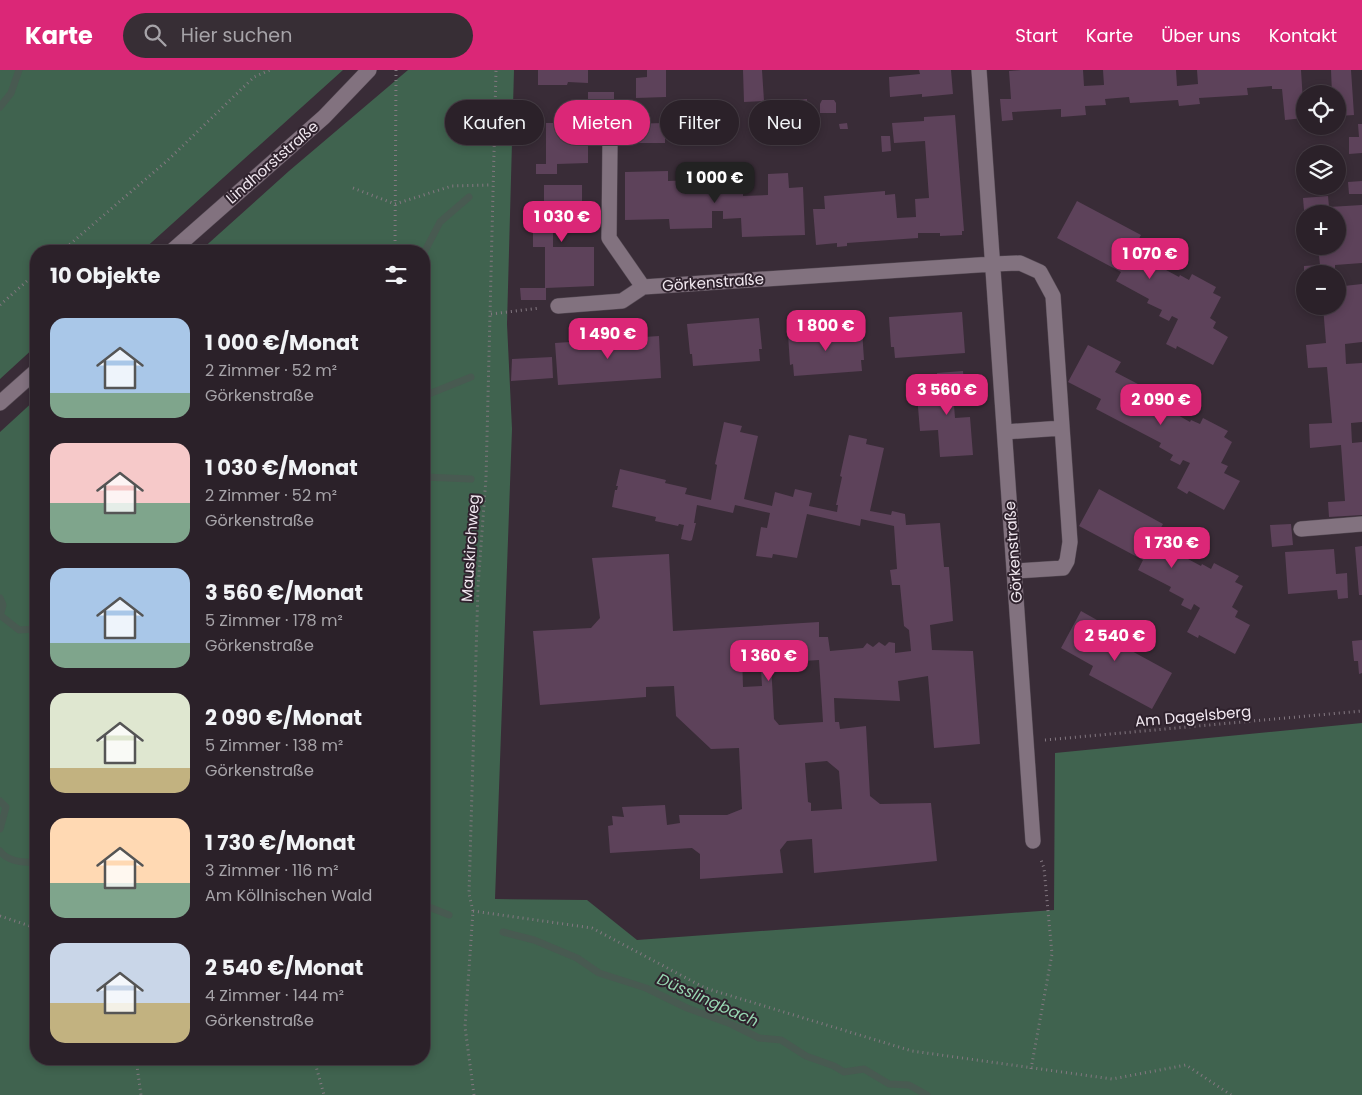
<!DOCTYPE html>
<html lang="de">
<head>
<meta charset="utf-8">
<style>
  :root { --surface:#2b2129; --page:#372e35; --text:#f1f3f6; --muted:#a6a3a8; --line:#473e46; --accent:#db2777 }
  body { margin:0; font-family:Poppins,sans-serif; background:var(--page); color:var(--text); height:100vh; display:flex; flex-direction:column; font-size:19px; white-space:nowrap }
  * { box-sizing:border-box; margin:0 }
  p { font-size:16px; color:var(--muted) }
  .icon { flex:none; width:28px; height:28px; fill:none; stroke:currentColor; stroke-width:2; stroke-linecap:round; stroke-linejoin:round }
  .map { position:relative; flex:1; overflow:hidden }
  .sheet { position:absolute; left:30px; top:175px; width:400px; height:820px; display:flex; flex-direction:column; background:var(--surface); border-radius:20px; box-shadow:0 2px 8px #0003,0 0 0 1px var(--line) }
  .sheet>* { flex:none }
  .banner { position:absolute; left:445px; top:30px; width:475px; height:45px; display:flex; gap:10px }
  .buttons { position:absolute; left:1296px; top:15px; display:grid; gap:10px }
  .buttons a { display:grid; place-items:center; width:50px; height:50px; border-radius:50%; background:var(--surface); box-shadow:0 2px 8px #0003,0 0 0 1px var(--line); font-size:25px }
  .price { position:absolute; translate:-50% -42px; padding:0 11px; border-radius:10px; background:var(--accent); color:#fff; font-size:16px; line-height:32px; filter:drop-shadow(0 1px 2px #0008) }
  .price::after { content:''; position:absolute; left:50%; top:30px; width:15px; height:11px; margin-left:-8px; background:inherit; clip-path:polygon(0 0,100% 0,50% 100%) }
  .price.on { background:#222; color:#fff }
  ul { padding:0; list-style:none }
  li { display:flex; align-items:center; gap:15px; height:125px; padding:0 20px }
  li span { display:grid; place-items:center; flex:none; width:140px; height:100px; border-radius:15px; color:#555 }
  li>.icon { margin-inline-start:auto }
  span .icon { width:60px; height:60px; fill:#fffc; stroke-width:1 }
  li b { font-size:21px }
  h2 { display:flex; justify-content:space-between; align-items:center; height:60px; padding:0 20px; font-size:21px }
  .tag { padding:0 18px; border-radius:22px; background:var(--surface); box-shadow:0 2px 8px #0003,0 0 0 1px var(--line); font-size:18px; line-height:45px }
  .tag.on { background:var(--accent); color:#fff }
  header { display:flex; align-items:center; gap:30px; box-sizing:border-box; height:70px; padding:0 25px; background:var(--accent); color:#fff }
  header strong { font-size:24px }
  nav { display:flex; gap:28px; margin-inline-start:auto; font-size:18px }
  .search { width:350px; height:45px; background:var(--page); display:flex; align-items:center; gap:12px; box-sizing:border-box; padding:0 18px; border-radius:28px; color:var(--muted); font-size:19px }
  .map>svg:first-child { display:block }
  .forest { fill:#40634f }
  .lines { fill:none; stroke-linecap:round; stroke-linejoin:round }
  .stream { stroke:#485a51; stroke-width:7 }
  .building { fill:#5d425a; fill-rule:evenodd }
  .minor-casing { stroke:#564b55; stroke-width:16 }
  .path { stroke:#837881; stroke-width:3; stroke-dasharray:1 4; stroke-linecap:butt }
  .minor { stroke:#82727f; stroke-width:15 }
  .labels { text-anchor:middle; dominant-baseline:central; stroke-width:4; stroke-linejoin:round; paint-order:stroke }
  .street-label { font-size:15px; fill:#f1e8f0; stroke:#2f222d }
  .water-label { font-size:16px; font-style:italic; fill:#97d6b1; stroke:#2f222d }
</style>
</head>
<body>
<header>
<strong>Karte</strong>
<div class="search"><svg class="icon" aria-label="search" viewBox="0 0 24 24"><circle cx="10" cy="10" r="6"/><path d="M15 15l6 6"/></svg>Hier suchen</div>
<nav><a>Start</a><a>Karte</a><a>Über uns</a><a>Kontakt</a></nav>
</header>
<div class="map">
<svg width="1362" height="1025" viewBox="0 0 1362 1025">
  <rect width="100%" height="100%" fill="#392c37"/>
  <path class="forest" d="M 0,0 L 343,0 L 142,181 L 36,181 L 36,276 L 0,309 Z
    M 408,0 L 514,0 L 507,254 L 512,359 L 495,829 L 587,830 L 637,870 L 1054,840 L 1055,683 L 1362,653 L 1362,1025 L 0,1025 L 0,362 L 36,329 L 36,989 L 424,989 L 424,181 L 200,181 L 289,101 Z"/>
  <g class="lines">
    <path class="stream" d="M 0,37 L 11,23 L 19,0
      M 424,183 L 440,152 L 469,127
      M 424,326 L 471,307
      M 424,407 L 471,409
      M 0,528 L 3,535 L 0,546
      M 0,545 L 19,560 L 36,559
      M 0,731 L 6,737 L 0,759
      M 0,781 C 8,792 23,792 36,793
      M 424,835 L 449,845
      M 503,862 L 534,870 L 577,888 L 599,903 L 646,918 L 687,938 L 731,954 L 759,968 L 781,970 L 806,986 L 834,996 L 844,1002 L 864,999 L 889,1014 L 909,1015 L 927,1025"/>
  </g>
  <path class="building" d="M 538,0 L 588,0 L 588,13 L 568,12 L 567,15 L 538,15 Z
    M 647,0 L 666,0 L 666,27 L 636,28 L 636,8 L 647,7 Z
    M 743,0 L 762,0 L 764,31 L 744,32 Z
    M 919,0 L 951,0 L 953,24 L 922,27 L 922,24 L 890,27 L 889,7 L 920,4 Z
    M 1021,0 L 1083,0 L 1084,16 L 1104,15 L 1103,0 L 1176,0 L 1177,16 L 1198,14 L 1197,0 L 1301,0 L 1304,48 L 1285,50 L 1282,19 L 1272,19 L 1272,16 L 1247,18 L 1248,25 L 1199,28 L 1200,34 L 1179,36 L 1178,30 L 1130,33 L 1129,27 L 1105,29 L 1106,35 L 1085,36 L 1086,45 L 1061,47 L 1061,39 L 1012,42 L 1013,50 L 1002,51 L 1000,29 L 1011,29 L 1009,1 Z
    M 1331,0 L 1351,0 L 1354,45 L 1338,46 L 1338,24 L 1332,24 Z
    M 588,22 L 614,22 L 614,64 L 603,64 L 602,42 L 588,42 Z
    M 807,29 L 808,51 L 796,51 L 795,30 Z
    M 822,30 L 834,30 L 836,33 L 836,43 L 820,43 L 820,34 Z
    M 955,45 L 964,161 L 962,161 L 962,165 L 940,166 L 940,163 L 918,163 L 918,168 L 847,173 L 847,176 L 837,177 L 837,173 L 816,175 L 813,139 L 825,139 L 824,126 L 885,121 L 885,125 L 895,124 L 897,148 L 916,147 L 915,129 L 929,128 L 925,71 L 894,73 L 892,53 L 924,51 L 924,47 Z
    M 546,53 L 588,53 L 588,93 L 557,94 L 557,104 L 536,104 L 536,94 L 546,94 Z
    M 665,53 L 665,73 L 626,73 L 626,54 Z
    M 847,53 L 848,59 L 840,59 L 839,54 Z
    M 1358,54 L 1362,54 L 1362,83 L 1349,84 L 1349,67 L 1359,67 Z
    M 881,66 L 890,66 L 891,81 L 882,82 Z
    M 668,101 L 668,111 L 722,109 L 722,119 L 743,118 L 743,126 L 768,125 L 768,104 L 788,103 L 789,118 L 803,117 L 805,165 L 742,167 L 741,148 L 723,149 L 723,141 L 712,141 L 712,158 L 670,159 L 669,149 L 625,150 L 625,102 Z
    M 1362,111 L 1362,124 L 1349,124 L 1348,112 Z
    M 544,115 L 582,115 L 582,156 L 553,156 L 553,177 L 594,177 L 594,216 L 546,218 L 546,230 L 521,230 L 520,218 L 545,218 L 545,177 L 533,177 L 533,156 L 544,156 Z
    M 1328,126 L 1329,137 L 1362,135 L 1362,193 L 1335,195 L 1335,204 L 1304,204 L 1304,196 L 1320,195 L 1318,176 L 1338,176 L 1338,144 L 1316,144 L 1315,139 L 1304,140 L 1303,128 Z
    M 1077,131 L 1141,165 L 1136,174 L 1168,192 L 1166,200 L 1179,207 L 1180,205 L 1189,210 L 1192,204 L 1216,217 L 1213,223 L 1221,227 L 1210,248 L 1216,252 L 1213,258 L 1228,267 L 1213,295 L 1177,276 L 1176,279 L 1166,274 L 1178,249 L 1172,246 L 1169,251 L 1159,246 L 1162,240 L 1147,233 L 1149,229 L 1116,211 L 1121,202 L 1057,168 Z
    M 1362,214 L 1362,272 L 1345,274 L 1346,294 L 1362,293 L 1362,352 L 1351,353 L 1352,373 L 1362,372 L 1362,445 L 1329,447 L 1328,432 L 1345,431 L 1341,375 L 1310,378 L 1309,354 L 1332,353 L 1327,297 L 1308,298 L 1306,275 L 1326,273 L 1323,236 L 1338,236 L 1338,218 L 1343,218 L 1344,216 Z
    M 962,242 L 965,283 L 895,288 L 894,277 L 891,277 L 889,247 Z
    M 759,248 L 762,279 L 759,279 L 760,291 L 693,296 L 692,284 L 690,284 L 687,254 Z
    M 862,260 L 864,290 L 861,290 L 862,301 L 794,306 L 793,294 L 790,295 L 788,264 Z
    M 659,266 L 661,308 L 558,315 L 555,273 Z
    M 1088,275 L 1121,292 L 1115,302 L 1180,336 L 1176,344 L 1190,352 L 1191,350 L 1200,354 L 1203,348 L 1228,361 L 1224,367 L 1232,372 L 1221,393 L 1228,396 L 1224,403 L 1240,411 L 1224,440 L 1189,421 L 1187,424 L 1177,418 L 1190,393 L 1183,390 L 1180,395 L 1170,390 L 1173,385 L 1159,377 L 1161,373 L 1096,339 L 1101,329 L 1068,312 Z
    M 552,287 L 553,308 L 511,311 L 512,289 Z
    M 963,301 L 965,322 L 953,323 L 955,348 L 970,347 L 973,385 L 940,387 L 938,360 L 920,361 L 917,325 L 938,324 L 937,303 Z
    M 724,352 L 742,356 L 740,362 L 758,366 L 744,429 L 772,436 L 775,422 L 793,427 L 795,419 L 812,423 L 809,436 L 837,442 L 838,435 L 836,435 L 842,407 L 840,406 L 849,365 L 867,369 L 866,374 L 884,378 L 870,441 L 891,445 L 892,441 L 905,444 L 906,455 L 940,453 L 944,497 L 949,497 L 953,551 L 930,555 L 932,580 L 973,581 L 980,674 L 934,678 L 928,606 L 898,611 L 900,631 L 834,628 L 835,652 L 839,652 L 840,659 L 866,656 L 870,726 L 880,734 L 931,733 L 937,791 L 814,803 L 812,769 L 787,771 L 780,780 L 783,803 L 700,809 L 700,784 L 692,778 L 610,783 L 608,756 L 613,755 L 612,746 L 624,747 L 622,737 L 665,735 L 667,755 L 680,753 L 679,745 L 727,745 L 742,739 L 739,678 L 711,679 L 676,646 L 674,616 L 646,617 L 646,627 L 540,635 L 533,561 L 591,558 L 600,548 L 592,488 L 669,484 L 673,561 L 819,552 L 819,567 L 828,567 L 830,581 L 863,578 L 867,573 L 873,577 L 879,572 L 885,576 L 889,572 L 895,573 L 895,583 L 911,581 L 909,560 L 904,556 L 900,515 L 892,515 L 890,500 L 897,499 L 894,456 L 861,449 L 860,456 L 807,444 L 797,488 L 773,484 L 772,488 L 756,486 L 761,457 L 767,458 L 770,443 L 735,435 L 733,443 L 697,435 L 694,453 L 696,453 L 692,470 L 690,471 L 681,469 L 684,455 L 679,454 L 678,456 L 655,451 L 656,447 L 612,437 L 615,420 L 617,420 L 618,416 L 616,416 L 620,399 L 666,410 L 665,413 L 687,418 L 685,424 L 711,430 L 717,395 L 715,394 ZM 760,582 L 762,616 L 743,617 L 742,583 ZM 819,590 L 823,652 L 779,655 L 774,649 L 771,593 ZM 827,691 L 839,701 L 842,739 L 811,741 L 811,733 L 808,732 L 805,693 Z
    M 1099,419 L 1163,454 L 1158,463 L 1191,480 L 1188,489 L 1201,496 L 1202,494 L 1211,499 L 1214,493 L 1239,506 L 1235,512 L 1243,516 L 1232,537 L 1238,541 L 1235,547 L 1250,555 L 1235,584 L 1199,565 L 1198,568 L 1187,562 L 1200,538 L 1194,534 L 1191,540 L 1181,535 L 1184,529 L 1169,521 L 1171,517 L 1138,500 L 1143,490 L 1079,456 Z
    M 1291,454 L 1293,475 L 1272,477 L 1270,455 Z
    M 1362,476 L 1362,525 L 1359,525 L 1355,477 Z
    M 1334,479 L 1336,504 L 1347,503 L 1348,528 L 1338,529 L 1337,520 L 1288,524 L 1285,482 Z
    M 1081,541 L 1113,559 L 1108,568 L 1172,603 L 1152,639 L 1089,605 L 1093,596 L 1061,578 Z
    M 1362,570 L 1362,603 L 1359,604 L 1358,591 L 1354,591 L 1352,571 Z"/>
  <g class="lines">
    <g class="minor-casing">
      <path id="minor" d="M 979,0 L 1033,771
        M 610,73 L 609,168 L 643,217
        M 172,181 L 324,47 L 369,0
        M 558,236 L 622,231 L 643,217 L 993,194 L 1020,193 L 1040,202 L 1053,226 L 1070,472 L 1067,491 L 1063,498 L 1015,501
        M 0,333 L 36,301
        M 1005,362 L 1062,358
        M 1301,459 L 1362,454"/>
    </g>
    <path class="path" d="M 353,118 L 395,134 L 452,116 L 492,115
      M 62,181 L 168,90 L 254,7 L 270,0
      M 395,181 L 396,0
      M 0,235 L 36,203
      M 491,244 L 540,238
      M 1045,670 L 1362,641
      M 473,841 L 592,858 L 705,918 L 912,981 L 1112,1009 L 1186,995 L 1231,1025
      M 0,846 L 36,858
      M 136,989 L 141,1025
      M 314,989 L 324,1025
      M 1031,999 L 1052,884 L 1044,798 L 1040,787
      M 474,1025 L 465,957 L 473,841 L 469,824 L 478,516 L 486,408 L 496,0"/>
    <use href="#minor" class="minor"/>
  </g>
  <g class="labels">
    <g class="street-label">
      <text transform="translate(272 92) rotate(-41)">Lindhorststraße</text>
      <text transform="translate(713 212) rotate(-4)">Görkenstraße</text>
      <text transform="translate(470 478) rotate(-86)">Mauskirchweg</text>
      <text transform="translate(1013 482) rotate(-94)">Görkenstraße</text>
      <text transform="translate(1193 646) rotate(-5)">Am Dagelsberg</text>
    </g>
    <g class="water-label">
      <text transform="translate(708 930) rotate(24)">Düsslingbach</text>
    </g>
  </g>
</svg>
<div class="buttons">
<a><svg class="icon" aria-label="locate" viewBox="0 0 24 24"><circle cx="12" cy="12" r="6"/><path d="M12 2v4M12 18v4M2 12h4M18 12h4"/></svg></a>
<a><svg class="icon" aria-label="layers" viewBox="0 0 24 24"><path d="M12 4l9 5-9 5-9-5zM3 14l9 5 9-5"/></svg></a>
<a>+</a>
<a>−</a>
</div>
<b class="price on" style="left:715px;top:134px">1 000 €</b>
<b class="price" style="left:562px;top:173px">1 030 €</b>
<b class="price" style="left:1150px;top:210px">1 070 €</b>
<b class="price" style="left:826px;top:282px">1 800 €</b>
<b class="price" style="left:608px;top:290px">1 490 €</b>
<b class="price" style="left:947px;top:346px">3 560 €</b>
<b class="price" style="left:1161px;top:356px">2 090 €</b>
<b class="price" style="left:1172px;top:499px">1 730 €</b>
<b class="price" style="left:1115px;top:592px">2 540 €</b>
<b class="price" style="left:769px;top:612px">1 360 €</b>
<div class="banner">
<a class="tag">Kaufen</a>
<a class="tag on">Mieten</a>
<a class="tag">Filter</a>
<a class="tag">Neu</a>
</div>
<section class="sheet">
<h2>10 Objekte<svg class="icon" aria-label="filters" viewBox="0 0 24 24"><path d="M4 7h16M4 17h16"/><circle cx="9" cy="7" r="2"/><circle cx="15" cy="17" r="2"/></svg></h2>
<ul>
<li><span style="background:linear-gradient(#a9c7e8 75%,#7fa58c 0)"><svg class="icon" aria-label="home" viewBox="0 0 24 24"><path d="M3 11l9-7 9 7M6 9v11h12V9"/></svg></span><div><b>1 000 €/Monat</b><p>2 Zimmer · 52 m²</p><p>Görkenstraße</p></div></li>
<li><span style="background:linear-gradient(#f6c9c9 60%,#7fa58c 0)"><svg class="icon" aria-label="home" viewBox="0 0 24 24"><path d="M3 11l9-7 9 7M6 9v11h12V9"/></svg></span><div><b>1 030 €/Monat</b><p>2 Zimmer · 52 m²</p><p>Görkenstraße</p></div></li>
<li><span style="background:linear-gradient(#a9c7e8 75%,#7fa58c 0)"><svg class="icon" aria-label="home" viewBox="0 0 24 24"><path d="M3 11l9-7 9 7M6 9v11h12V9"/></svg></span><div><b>3 560 €/Monat</b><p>5 Zimmer · 178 m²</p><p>Görkenstraße</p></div></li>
<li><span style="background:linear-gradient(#dfe7d0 75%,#c2b280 0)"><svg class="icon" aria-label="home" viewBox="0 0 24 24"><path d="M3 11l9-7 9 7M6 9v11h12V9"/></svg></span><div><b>2 090 €/Monat</b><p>5 Zimmer · 138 m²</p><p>Görkenstraße</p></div></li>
<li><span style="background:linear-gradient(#ffd9b3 65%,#7fa58c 0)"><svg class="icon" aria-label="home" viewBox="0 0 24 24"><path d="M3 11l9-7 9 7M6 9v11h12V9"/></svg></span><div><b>1 730 €/Monat</b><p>3 Zimmer · 116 m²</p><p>Am Köllnischen Wald</p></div></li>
<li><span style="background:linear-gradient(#c9d6e8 60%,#c2b280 0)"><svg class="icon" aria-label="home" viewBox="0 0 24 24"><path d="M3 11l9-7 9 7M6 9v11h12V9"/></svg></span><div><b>2 540 €/Monat</b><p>4 Zimmer · 144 m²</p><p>Görkenstraße</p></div></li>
</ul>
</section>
</div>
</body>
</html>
